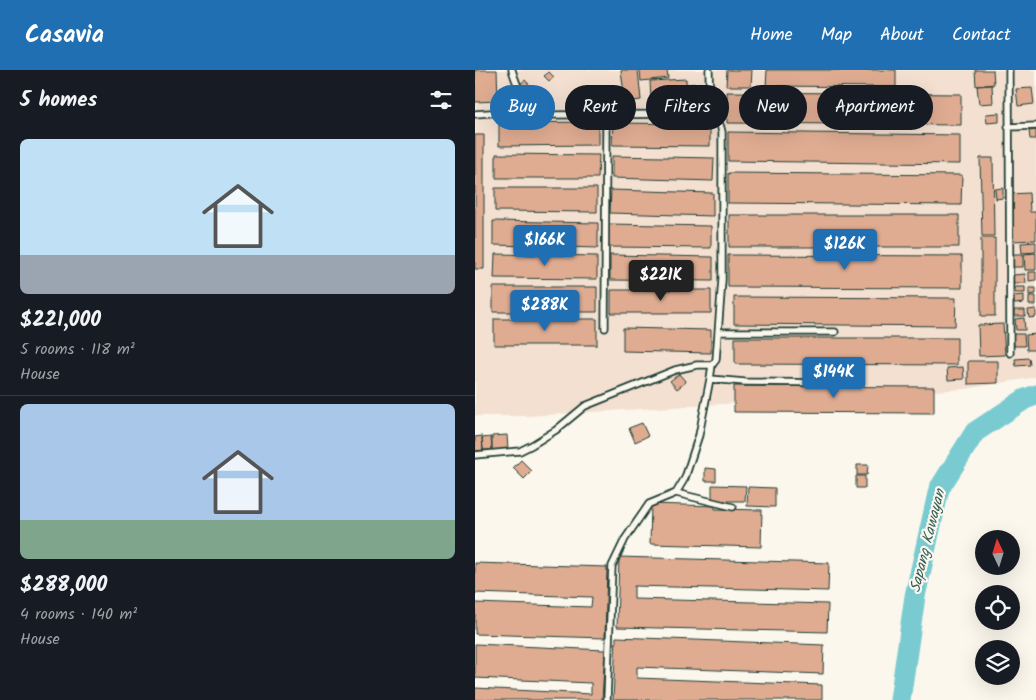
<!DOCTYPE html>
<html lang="en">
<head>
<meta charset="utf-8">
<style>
  :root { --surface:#171b24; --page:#20242c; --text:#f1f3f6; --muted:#9ea1a6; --line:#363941; --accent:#1f6fb2 }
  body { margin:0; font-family:Kalam,sans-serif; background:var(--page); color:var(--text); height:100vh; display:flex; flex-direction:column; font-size:19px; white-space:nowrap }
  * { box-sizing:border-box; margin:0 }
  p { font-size:16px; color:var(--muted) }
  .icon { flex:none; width:28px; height:28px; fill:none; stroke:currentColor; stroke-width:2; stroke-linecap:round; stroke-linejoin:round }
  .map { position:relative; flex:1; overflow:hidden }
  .details { display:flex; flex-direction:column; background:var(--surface); width:475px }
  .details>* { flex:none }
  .guide { position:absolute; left:15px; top:15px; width:470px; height:45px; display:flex; gap:10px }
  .needle { width:32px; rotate:356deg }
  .buttons { position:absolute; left:500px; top:460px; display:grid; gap:10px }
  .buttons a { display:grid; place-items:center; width:45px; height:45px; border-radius:50%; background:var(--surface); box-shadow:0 5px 20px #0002; font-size:25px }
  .price { position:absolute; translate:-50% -42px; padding:0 11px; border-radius:5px; background:var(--accent); color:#fff; font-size:16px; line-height:32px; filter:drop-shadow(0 1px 2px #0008) }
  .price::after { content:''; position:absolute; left:50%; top:30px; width:15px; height:11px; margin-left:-8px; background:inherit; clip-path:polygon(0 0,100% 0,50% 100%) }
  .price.selected { background:#222; color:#fff }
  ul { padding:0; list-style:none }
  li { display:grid; align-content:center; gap:10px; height:265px; padding:0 20px }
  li+li { border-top:1px solid var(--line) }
  li span { display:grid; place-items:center; height:155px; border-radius:8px; color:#555 }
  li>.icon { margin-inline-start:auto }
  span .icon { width:90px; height:90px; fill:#fffc; stroke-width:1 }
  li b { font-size:21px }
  h2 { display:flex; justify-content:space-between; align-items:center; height:60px; padding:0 20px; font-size:21px }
  .pill { padding:0 18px; border-radius:22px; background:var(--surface); box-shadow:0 5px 20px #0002; font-size:18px; line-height:45px }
  .pill.selected { background:var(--accent); color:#fff }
  header { display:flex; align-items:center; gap:30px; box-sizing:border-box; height:70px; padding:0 25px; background:var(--accent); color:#fff }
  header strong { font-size:24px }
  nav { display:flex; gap:28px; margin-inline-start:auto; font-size:18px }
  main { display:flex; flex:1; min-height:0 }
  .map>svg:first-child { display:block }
  .built { fill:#f3e0d1 }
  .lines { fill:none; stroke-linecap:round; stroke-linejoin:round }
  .river { stroke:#7acbd1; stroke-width:21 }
  .building { fill:#dfac92; stroke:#1f3d34 }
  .lane-casing { stroke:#1f3d34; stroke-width:9 }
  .lane { stroke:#fbf7ec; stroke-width:5.5 }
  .labels { text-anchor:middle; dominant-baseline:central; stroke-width:4.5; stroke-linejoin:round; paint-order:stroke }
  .water-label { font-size:15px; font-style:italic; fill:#36605b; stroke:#fbf7ec }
</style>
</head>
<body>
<header>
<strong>Casavia</strong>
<nav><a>Home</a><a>Map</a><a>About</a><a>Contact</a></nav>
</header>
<main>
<section class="details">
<h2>5 homes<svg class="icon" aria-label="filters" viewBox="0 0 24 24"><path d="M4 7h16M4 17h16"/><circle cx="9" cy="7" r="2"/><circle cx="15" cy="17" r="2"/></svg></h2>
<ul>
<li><span style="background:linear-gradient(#bfe0f5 75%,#9aa5b1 0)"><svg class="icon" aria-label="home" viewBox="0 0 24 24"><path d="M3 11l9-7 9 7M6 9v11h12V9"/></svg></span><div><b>$221,000</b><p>5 rooms · 118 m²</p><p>House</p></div></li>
<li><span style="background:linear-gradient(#a9c7e8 75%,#7fa58c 0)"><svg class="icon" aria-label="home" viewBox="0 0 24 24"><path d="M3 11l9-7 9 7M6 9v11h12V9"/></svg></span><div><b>$288,000</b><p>4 rooms · 140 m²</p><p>House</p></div></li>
</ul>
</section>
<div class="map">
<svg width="561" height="630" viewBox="0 0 561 630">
  <rect width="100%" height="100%" fill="#fbf7ec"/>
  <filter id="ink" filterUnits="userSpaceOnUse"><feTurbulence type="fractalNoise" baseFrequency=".02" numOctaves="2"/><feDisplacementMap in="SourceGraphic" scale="10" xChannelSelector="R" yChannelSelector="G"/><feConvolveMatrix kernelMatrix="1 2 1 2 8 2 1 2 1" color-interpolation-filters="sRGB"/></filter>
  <g filter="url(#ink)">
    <path class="built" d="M 0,0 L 561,0 L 561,307 L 491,319 L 53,346 L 0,346 Z"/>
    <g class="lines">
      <path class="river" d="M 425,630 L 440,526 L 464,419 L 500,362 L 550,329 L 561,325"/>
    </g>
    <path class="building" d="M 0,0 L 22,0 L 23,31 L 0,32 Z
      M 146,0 L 163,0 L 166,30 L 150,32 Z
      M 165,0 L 192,0 L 193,8 L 166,11 Z
      M 252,0 L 277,0 L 276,16 L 251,16 Z
      M 292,0 L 421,0 L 421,17 L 291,16 Z
      M 500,0 L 518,0 L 519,14 L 501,16 Z
      M 74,2 L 79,7 L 74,11 L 69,6 Z
      M 211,9 L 212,28 L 176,30 L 175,11 Z
      M 50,10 L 71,33 L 66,38 L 44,15 Z
      M 227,13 L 228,29 L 213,29 L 213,14 Z
      M 517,15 L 518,33 L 504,34 L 502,16 Z
      M 557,18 L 559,34 L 543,36 L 541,19 Z
      M 252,22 L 486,24 L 486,55 L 252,53 Z
      M 524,43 L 524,52 L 512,53 L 511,44 Z
      M 123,52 L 123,75 L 24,76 L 24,53 Z
      M 138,53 L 235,54 L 235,76 L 137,75 Z
      M 561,60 L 561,69 L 555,69 L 554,61 Z
      M 253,62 L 485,65 L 485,94 L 253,91 Z
      M 0,65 L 9,65 L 9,199 L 0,199 Z
      M 21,84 L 124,85 L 123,108 L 21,108 Z
      M 137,86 L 239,88 L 238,111 L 137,108 Z
      M 505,88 L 518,88 L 519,166 L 507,166 Z
      M 253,103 L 487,105 L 486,135 L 253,133 Z
      M 20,118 L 122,118 L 122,142 L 20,141 Z
      M 528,118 L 528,128 L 521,129 L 520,119 Z
      M 136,120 L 238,123 L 238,146 L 135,143 Z
      M 554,123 L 555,142 L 561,142 L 561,170 L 537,171 L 534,124 Z
      M 254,145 L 484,145 L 484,177 L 254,177 Z
      M 18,151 L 123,153 L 123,178 L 18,175 Z
      M 134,154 L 236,156 L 236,178 L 133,177 Z
      M 506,168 L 520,168 L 520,246 L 506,246 Z
      M 561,172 L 561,182 L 547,183 L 546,173 Z
      M 561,183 L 561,200 L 550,200 L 549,184 Z
      M 20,184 L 122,186 L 122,209 L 19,208 Z
      M 537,184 L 548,184 L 548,197 L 538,197 Z
      M 135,185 L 238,187 L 238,211 L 135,210 Z
      M 253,185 L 487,186 L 487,218 L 253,217 Z
      M 554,202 L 561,202 L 561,210 L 554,211 Z
      M 550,204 L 551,213 L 539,214 L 538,205 Z
      M 18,217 L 122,217 L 122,242 L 18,242 Z
      M 540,217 L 550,217 L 550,223 L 540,223 Z
      M 554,218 L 561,218 L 561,224 L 554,225 Z
      M 136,220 L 236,220 L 236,243 L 136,243 Z
      M 549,225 L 549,233 L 539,234 L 539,226 Z
      M 554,226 L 561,226 L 561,235 L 554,235 Z
      M 259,227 L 481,228 L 480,256 L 259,254 Z
      M 561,239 L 561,247 L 554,248 L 553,240 Z
      M 539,240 L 550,240 L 550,246 L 539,246 Z
      M 549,248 L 550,260 L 541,260 L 540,249 Z
      M 19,249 L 122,249 L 122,275 L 19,275 Z
      M 528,254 L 530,285 L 504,286 L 503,255 Z
      M 148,258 L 236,260 L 236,283 L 148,281 Z
      M 538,264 L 549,264 L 550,276 L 539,276 Z
      M 561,264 L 561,280 L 552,280 L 551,265 Z
      M 260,268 L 482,268 L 482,295 L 260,294 Z
      M 554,288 L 555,295 L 541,296 L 540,289 Z
      M 493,291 L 523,291 L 523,313 L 493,314 Z
      M 488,297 L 489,309 L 473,310 L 472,298 Z
      M 204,304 L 211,312 L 202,319 L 195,311 Z
      M 259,316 L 459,317 L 459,343 L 259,342 Z
      M 167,353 L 173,366 L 160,372 L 154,358 Z
      M 32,365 L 33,379 L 17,380 L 17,366 Z
      M 7,366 L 8,380 L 0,381 L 0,367 Z
      M 16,367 L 17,380 L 8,380 L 7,368 Z
      M 46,390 L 57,401 L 49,409 L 38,398 Z
      M 382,395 L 393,395 L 392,405 L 382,405 Z
      M 230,398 L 241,399 L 241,411 L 230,411 Z
      M 381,406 L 390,406 L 390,418 L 381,418 Z
      M 237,415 L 271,416 L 270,431 L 237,431 Z
      M 273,417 L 300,418 L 300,437 L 272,436 Z
      M 176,434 L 240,436 L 240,439 L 287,440 L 286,477 L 175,474 Z
      M 144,487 L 354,493 L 353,521 L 159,516 L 159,529 L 353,534 L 352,562 L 142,557 Z
      M 0,493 L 132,497 L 130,568 L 0,564 L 0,533 L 116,537 L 117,527 L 0,523 Z
      M 141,567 L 349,575 L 348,604 L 162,597 L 162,608 L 347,615 L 347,630 L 138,630 Z
      M 0,574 L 130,580 L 127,630 L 0,630 L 0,618 L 116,624 L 116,613 L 0,608 Z"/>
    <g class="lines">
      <g class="lane-casing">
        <path id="lane" d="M 234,0 L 235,46
          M 534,0 L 535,283
          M 0,44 L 60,40
          M 533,57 L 561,56
          M 130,258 L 131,46
          M 244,262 L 360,262
          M 235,309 L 270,312 L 361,313
          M 0,385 L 45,381 L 57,375 L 81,360 L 110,336 L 200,300 L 222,295 L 237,295 L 241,290 L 247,210 L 247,62 C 244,46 237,46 222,44 L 72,45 C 68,44 63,42 60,40 C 49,32 41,13 37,0
          M 201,423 L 258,437
          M 132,630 L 137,496 L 150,469 L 174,434 L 201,423 L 210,408 L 224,365 L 235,309 L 237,295"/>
      </g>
      <use href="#lane" class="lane"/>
    </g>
  </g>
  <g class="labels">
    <g class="water-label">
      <text transform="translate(453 471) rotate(-76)">Sapang Kawayan</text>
    </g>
  </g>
</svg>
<div class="buttons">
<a><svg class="needle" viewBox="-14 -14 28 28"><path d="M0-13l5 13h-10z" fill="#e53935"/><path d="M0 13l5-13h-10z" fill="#9ea1a6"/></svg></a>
<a><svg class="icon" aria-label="locate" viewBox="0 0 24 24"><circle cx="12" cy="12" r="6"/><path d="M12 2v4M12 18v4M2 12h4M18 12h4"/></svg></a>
<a><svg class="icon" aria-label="layers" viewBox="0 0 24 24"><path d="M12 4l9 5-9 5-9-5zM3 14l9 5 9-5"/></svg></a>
</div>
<b class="price" style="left:70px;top:197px">$166K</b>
<b class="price" style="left:370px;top:201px">$126K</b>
<b class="price selected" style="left:186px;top:232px">$221K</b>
<b class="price" style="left:70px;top:262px">$288K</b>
<b class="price" style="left:359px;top:329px">$144K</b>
<div class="guide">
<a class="pill selected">Buy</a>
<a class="pill">Rent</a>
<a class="pill">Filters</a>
<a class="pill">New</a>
<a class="pill">Apartment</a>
</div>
</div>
</main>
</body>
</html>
